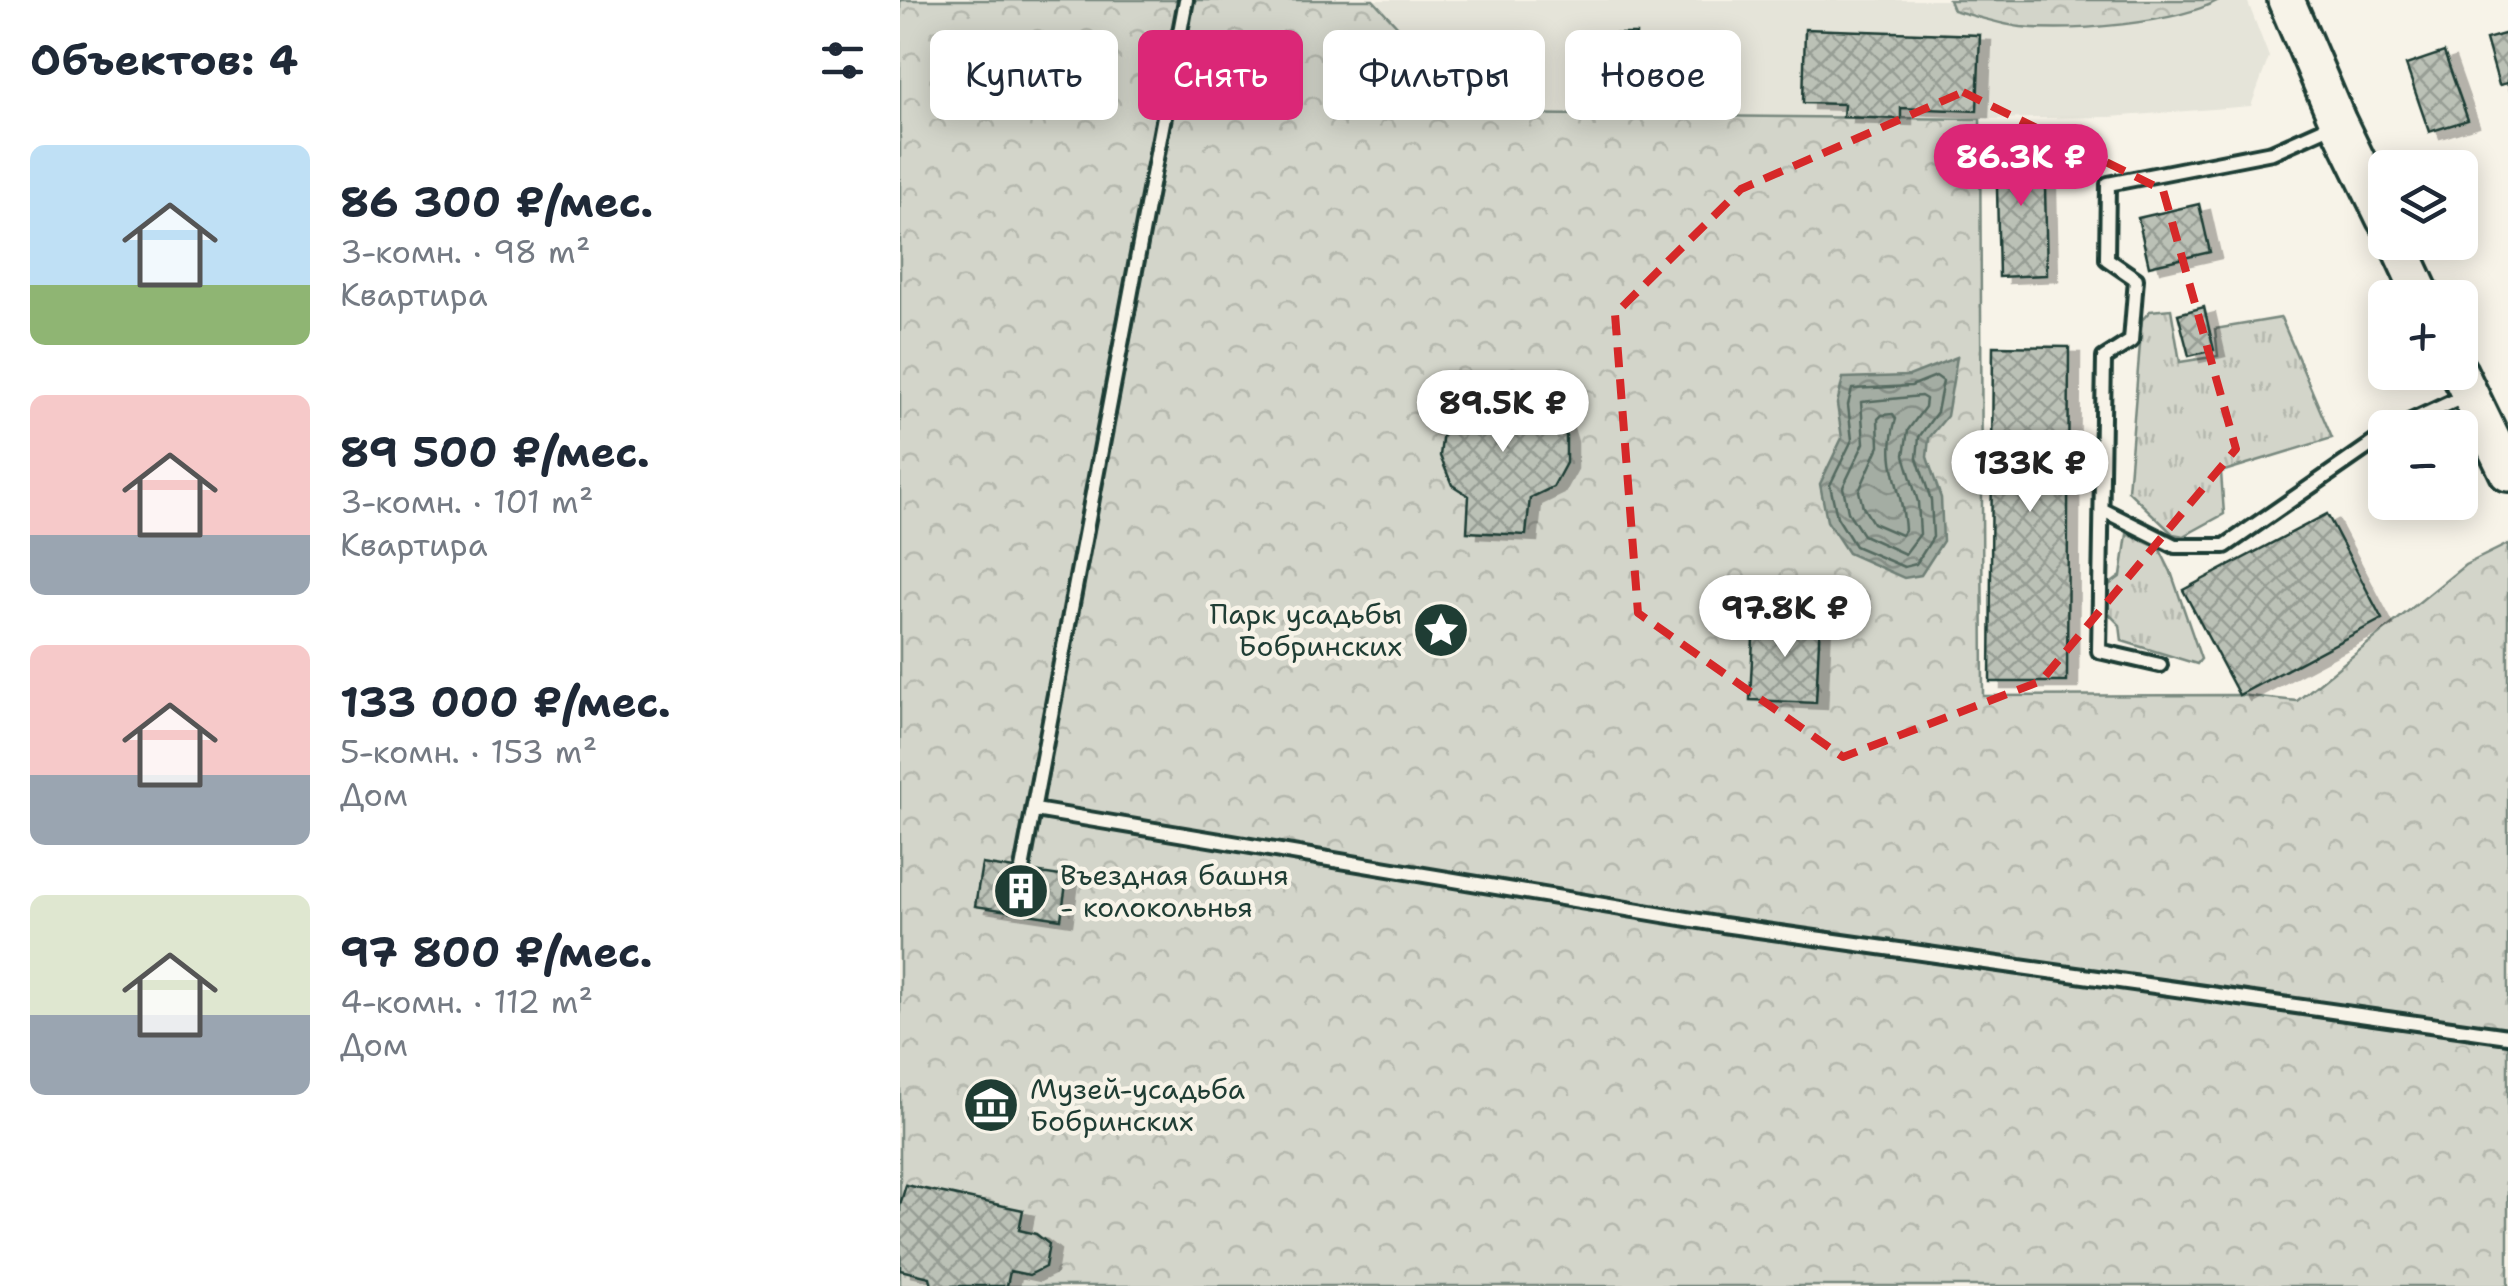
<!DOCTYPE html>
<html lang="ru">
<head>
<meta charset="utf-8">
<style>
  :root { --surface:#fff; --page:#f6f6f7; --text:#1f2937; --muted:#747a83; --accent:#db2777 }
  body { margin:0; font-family:"Shantell Sans",sans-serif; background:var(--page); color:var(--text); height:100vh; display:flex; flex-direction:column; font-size:38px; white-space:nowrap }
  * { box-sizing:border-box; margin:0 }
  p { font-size:32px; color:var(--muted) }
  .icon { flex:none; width:55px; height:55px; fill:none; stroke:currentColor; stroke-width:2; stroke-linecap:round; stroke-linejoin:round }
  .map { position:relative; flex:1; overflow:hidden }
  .side { display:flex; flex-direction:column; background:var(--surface); width:900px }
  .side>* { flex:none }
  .guide { position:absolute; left:30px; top:30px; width:950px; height:90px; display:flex; gap:20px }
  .buttons { position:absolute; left:1468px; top:150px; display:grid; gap:20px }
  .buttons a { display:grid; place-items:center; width:110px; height:110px; border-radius:15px; background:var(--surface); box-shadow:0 5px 25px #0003; font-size:50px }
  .price { position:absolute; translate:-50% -85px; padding:0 22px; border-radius:35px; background:#fff; color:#222; font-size:32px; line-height:65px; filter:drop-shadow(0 2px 5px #0008) }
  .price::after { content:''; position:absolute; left:50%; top:60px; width:30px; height:22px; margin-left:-15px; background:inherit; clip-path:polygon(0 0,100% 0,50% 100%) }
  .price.active { background:var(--accent); color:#fff }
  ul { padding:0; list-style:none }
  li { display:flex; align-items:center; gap:30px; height:250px; padding:0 30px }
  li span { display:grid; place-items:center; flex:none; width:280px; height:200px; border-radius:15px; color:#555 }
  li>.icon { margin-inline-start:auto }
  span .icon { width:120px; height:120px; fill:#fffc; stroke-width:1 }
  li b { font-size:42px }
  h2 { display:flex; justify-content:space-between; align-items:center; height:120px; padding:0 30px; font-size:42px }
  .tag { padding:0 35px; border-radius:15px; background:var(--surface); box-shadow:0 5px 25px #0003; font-size:35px; line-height:90px }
  .tag.active { background:var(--accent); color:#fff }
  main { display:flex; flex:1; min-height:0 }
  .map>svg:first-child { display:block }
  .built { fill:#e5e4d9 }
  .grass { fill:url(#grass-tufts); stroke:#79897f; stroke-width:2.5 }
  .forest { fill:url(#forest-crowns); stroke:#79897f; stroke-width:2.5 }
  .water { fill:url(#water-waves); stroke:#6f8077; stroke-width:2.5 }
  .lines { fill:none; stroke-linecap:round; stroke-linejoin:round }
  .shore { stroke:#546a60; stroke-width:2.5 }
  .building { fill:url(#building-cross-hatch); stroke:#1f3d34; stroke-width:2.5; filter:url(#shadow) }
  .service-casing { stroke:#1f3d34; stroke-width:20 }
  .secondary-casing { stroke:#1f3d34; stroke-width:42 }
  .service { stroke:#f7f3e8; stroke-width:12 }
  .secondary { stroke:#f7f3e8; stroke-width:35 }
  .marked { fill:none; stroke:#d62828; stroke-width:8; stroke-dasharray:20 12; stroke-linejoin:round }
  .labels { text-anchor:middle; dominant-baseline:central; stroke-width:9; stroke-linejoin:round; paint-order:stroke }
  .poi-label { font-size:28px; fill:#1f3d34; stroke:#f7f3e8; text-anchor:start }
</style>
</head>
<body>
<main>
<section class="side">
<h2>Объектов: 4<svg class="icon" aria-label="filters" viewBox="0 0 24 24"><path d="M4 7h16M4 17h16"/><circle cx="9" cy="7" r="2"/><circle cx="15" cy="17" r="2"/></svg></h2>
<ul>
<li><span style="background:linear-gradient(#bfe0f5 70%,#8fb573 0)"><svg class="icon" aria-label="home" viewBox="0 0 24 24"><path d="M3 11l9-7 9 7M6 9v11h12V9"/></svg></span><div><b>86 300 ₽/мес.</b><p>3-комн. · 98 m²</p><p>Квартира</p></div></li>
<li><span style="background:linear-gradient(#f6c9c9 70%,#9aa5b1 0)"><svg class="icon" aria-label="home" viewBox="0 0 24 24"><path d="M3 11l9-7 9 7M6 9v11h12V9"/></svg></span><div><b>89 500 ₽/мес.</b><p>3-комн. · 101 m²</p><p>Квартира</p></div></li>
<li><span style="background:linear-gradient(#f6c9c9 65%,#9aa5b1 0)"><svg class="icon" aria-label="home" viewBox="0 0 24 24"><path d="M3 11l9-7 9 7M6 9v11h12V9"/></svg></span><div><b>133 000 ₽/мес.</b><p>5-комн. · 153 m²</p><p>Дом</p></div></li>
<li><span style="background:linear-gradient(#dfe7d0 60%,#9aa5b1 0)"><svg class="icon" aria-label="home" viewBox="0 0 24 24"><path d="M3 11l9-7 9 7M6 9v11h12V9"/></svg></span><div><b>97 800 ₽/мес.</b><p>4-комн. · 112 m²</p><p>Дом</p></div></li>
</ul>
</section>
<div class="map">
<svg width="1608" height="1286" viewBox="0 0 1608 1286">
  <defs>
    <pattern id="grass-tufts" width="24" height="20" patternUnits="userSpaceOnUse" patternTransform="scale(2.5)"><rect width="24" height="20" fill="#d3d5ca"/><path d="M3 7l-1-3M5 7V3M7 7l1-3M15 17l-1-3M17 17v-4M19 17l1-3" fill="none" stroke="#b5b8ae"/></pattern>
    <pattern id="forest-crowns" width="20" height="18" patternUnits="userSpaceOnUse" patternTransform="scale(2.5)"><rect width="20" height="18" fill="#d3d5ca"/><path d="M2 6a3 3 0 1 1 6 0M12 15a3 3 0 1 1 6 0" fill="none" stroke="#b5b8ae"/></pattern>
    <pattern id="water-waves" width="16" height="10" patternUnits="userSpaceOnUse" patternTransform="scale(2.5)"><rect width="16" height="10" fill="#a4ada3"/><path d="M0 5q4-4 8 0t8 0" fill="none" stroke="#858e86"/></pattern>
    <pattern id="building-cross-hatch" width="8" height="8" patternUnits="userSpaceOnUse" patternTransform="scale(2.5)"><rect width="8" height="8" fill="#bbc1b6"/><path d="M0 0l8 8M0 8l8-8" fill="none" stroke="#979e95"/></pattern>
    <filter id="shadow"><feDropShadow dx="11" dy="6" stdDeviation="0" flood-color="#0004"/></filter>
  </defs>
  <rect width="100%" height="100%" fill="#f7f3e8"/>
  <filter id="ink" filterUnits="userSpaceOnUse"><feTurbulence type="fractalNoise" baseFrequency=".01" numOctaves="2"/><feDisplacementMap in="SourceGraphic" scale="20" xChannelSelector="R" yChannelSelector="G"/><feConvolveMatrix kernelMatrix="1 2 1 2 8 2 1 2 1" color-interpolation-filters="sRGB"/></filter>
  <g filter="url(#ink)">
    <path class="built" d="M 473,0 L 1347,0 L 1369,57 L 1351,106 L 1210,117 L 1079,119 L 578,114 Z"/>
    <path class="grass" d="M 1271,309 L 1280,362 L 1318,356 L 1315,329 L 1381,318 L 1432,438 L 1321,472 L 1324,514 L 1284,536 L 1273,534 L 1228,491 L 1242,320 L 1250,311 Z
      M 1227,534 L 1259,548 L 1271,572 L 1301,659 L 1297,664 L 1222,641 L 1220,625 L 1208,613 L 1209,585 L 1221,576 Z"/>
    <path class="forest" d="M 0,0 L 473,0 L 579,114 L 1080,119 L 1083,696 L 1339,695 L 1397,701 L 1565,565 L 1608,544 L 1608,1286 L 0,1286 Z
      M 1049,0 L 1319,0 C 1275,24 1172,32 1121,27 C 1098,24 1075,16 1053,10 Z"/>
    <path class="water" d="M 1057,357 L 1047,416 L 1029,438 L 1027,457 L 1041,498 L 1043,541 L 1021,575 L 1004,578 L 948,553 L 927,521 L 920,484 L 942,438 L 937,404 L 943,378 L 1009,376 Z"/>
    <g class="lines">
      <path class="shore" d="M 1036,376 L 1043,381 L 1037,412 L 1019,437 L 1017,458 L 1031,500 L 1033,537 L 1016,564 L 1004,567 L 955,546 L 937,517 L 930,485 L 952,440 L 948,405 L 952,389 L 1011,386 Z
        M 1021,396 L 1026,399 L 1025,407 L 1008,430 L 1004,455 L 1018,502 L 1020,534 L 1005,554 L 963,535 L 948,512 L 943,487 L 964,443 L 961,402 Z
        M 982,415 L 993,414 L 996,419 C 982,464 1003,487 1005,530 L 1001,535 L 973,523 L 963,507 L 959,491 L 979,446 L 978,419 Z"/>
    </g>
    <path class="building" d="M 905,29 L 1080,35 L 1077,111 L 1001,108 L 1001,119 L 943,117 L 944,104 L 903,103 Z
      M 1608,33 L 1608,83 L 1599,85 L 1586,39 Z
      M 681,34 L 736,34 L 735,91 L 681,90 Z
      M 1544,52 L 1568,120 L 1529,132 L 1506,65 Z
      M 1144,142 L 1147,275 L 1099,277 L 1096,143 Z
      M 1299,204 L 1310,252 L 1249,266 L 1238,218 Z
      M 1304,307 L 1314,350 L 1289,356 L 1278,314 Z
      M 1093,346 L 1169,347 L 1167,682 L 1090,682 Z
      M 612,386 L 633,391 L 658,409 L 666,436 L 666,463 L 653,487 L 630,498 L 626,535 L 567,532 L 569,496 L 552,485 L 540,456 L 543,431 L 549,413 L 577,390 Z
      M 1427,514 L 1482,619 L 1339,695 L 1283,590 Z
      M 854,618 L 920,620 L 916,703 L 850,700 Z
      M 82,864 L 167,877 L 161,919 L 75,906 Z
      M 6,1185 L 123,1210 L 119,1230 L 136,1234 L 149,1244 L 145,1267 L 129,1275 L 110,1271 L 107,1286 L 32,1286 L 30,1277 L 0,1270 L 0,1205 Z"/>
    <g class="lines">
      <g class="service-casing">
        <path id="service" d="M 1496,428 L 1567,395
          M 1203,510 L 1275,546 L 1325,546 L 1485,435
          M 1260,665 L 1199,651 L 1204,358 L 1231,341 L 1236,279 L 1207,259 L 1208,184 L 1372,152 L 1437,123
          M 135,810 L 823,925 L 1608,1036
          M 122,869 L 286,0"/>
      </g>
      <g class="secondary-casing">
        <path id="secondary" d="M 1386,0 L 1438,122 L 1485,219
          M 1497,242 L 1523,298
          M 1559,372 L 1608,473"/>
      </g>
      <use href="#service" class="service"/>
      <use href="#secondary" class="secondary"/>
    </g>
  </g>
  <path class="marked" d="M 1063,92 L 1263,190 L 1336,449 L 1141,681 L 943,757 L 738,613 L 715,314 L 841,189 Z"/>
  <defs>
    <g id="sight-disc" transform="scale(2.875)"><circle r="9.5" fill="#1f3d34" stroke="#f7f3e8"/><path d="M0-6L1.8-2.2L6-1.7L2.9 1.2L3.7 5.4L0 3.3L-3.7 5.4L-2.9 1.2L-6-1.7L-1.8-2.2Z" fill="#fff"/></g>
    <g id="building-disc" transform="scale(2.875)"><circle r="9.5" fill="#1f3d34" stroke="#f7f3e8"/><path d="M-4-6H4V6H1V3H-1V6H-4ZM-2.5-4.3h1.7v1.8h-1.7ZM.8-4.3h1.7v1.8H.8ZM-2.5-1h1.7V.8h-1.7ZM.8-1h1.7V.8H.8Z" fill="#fff"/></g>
    <g id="museum-disc" transform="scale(2.875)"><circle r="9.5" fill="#1f3d34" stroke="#f7f3e8"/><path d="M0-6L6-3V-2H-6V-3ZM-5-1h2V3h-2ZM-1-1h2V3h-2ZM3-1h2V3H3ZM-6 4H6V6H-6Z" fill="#fff"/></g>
  </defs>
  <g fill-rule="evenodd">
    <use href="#sight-disc" x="541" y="630"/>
    <use href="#building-disc" x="121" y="891"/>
    <use href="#museum-disc" x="91" y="1105"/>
  </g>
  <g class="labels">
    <g class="poi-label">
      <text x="502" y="614" text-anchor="end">Парк усадьбы<tspan x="502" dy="32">Бобринских</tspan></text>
      <text x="160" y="875">Въездная башня<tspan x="160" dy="32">- колокольнья</tspan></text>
      <text x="130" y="1089">Музей-усадьба<tspan x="130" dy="32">Бобринских</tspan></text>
    </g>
  </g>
</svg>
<div class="buttons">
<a><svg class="icon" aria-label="layers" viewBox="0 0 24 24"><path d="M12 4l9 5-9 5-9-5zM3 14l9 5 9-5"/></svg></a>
<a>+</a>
<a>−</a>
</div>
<b class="price active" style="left:1121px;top:209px">86.3K ₽</b>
<b class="price" style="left:603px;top:455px">89.5K ₽</b>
<b class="price" style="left:1130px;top:515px">133K ₽</b>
<b class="price" style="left:885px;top:660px">97.8K ₽</b>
<div class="guide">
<a class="tag">Купить</a>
<a class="tag active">Снять</a>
<a class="tag">Фильтры</a>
<a class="tag">Новое</a>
</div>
</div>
</main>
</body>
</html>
